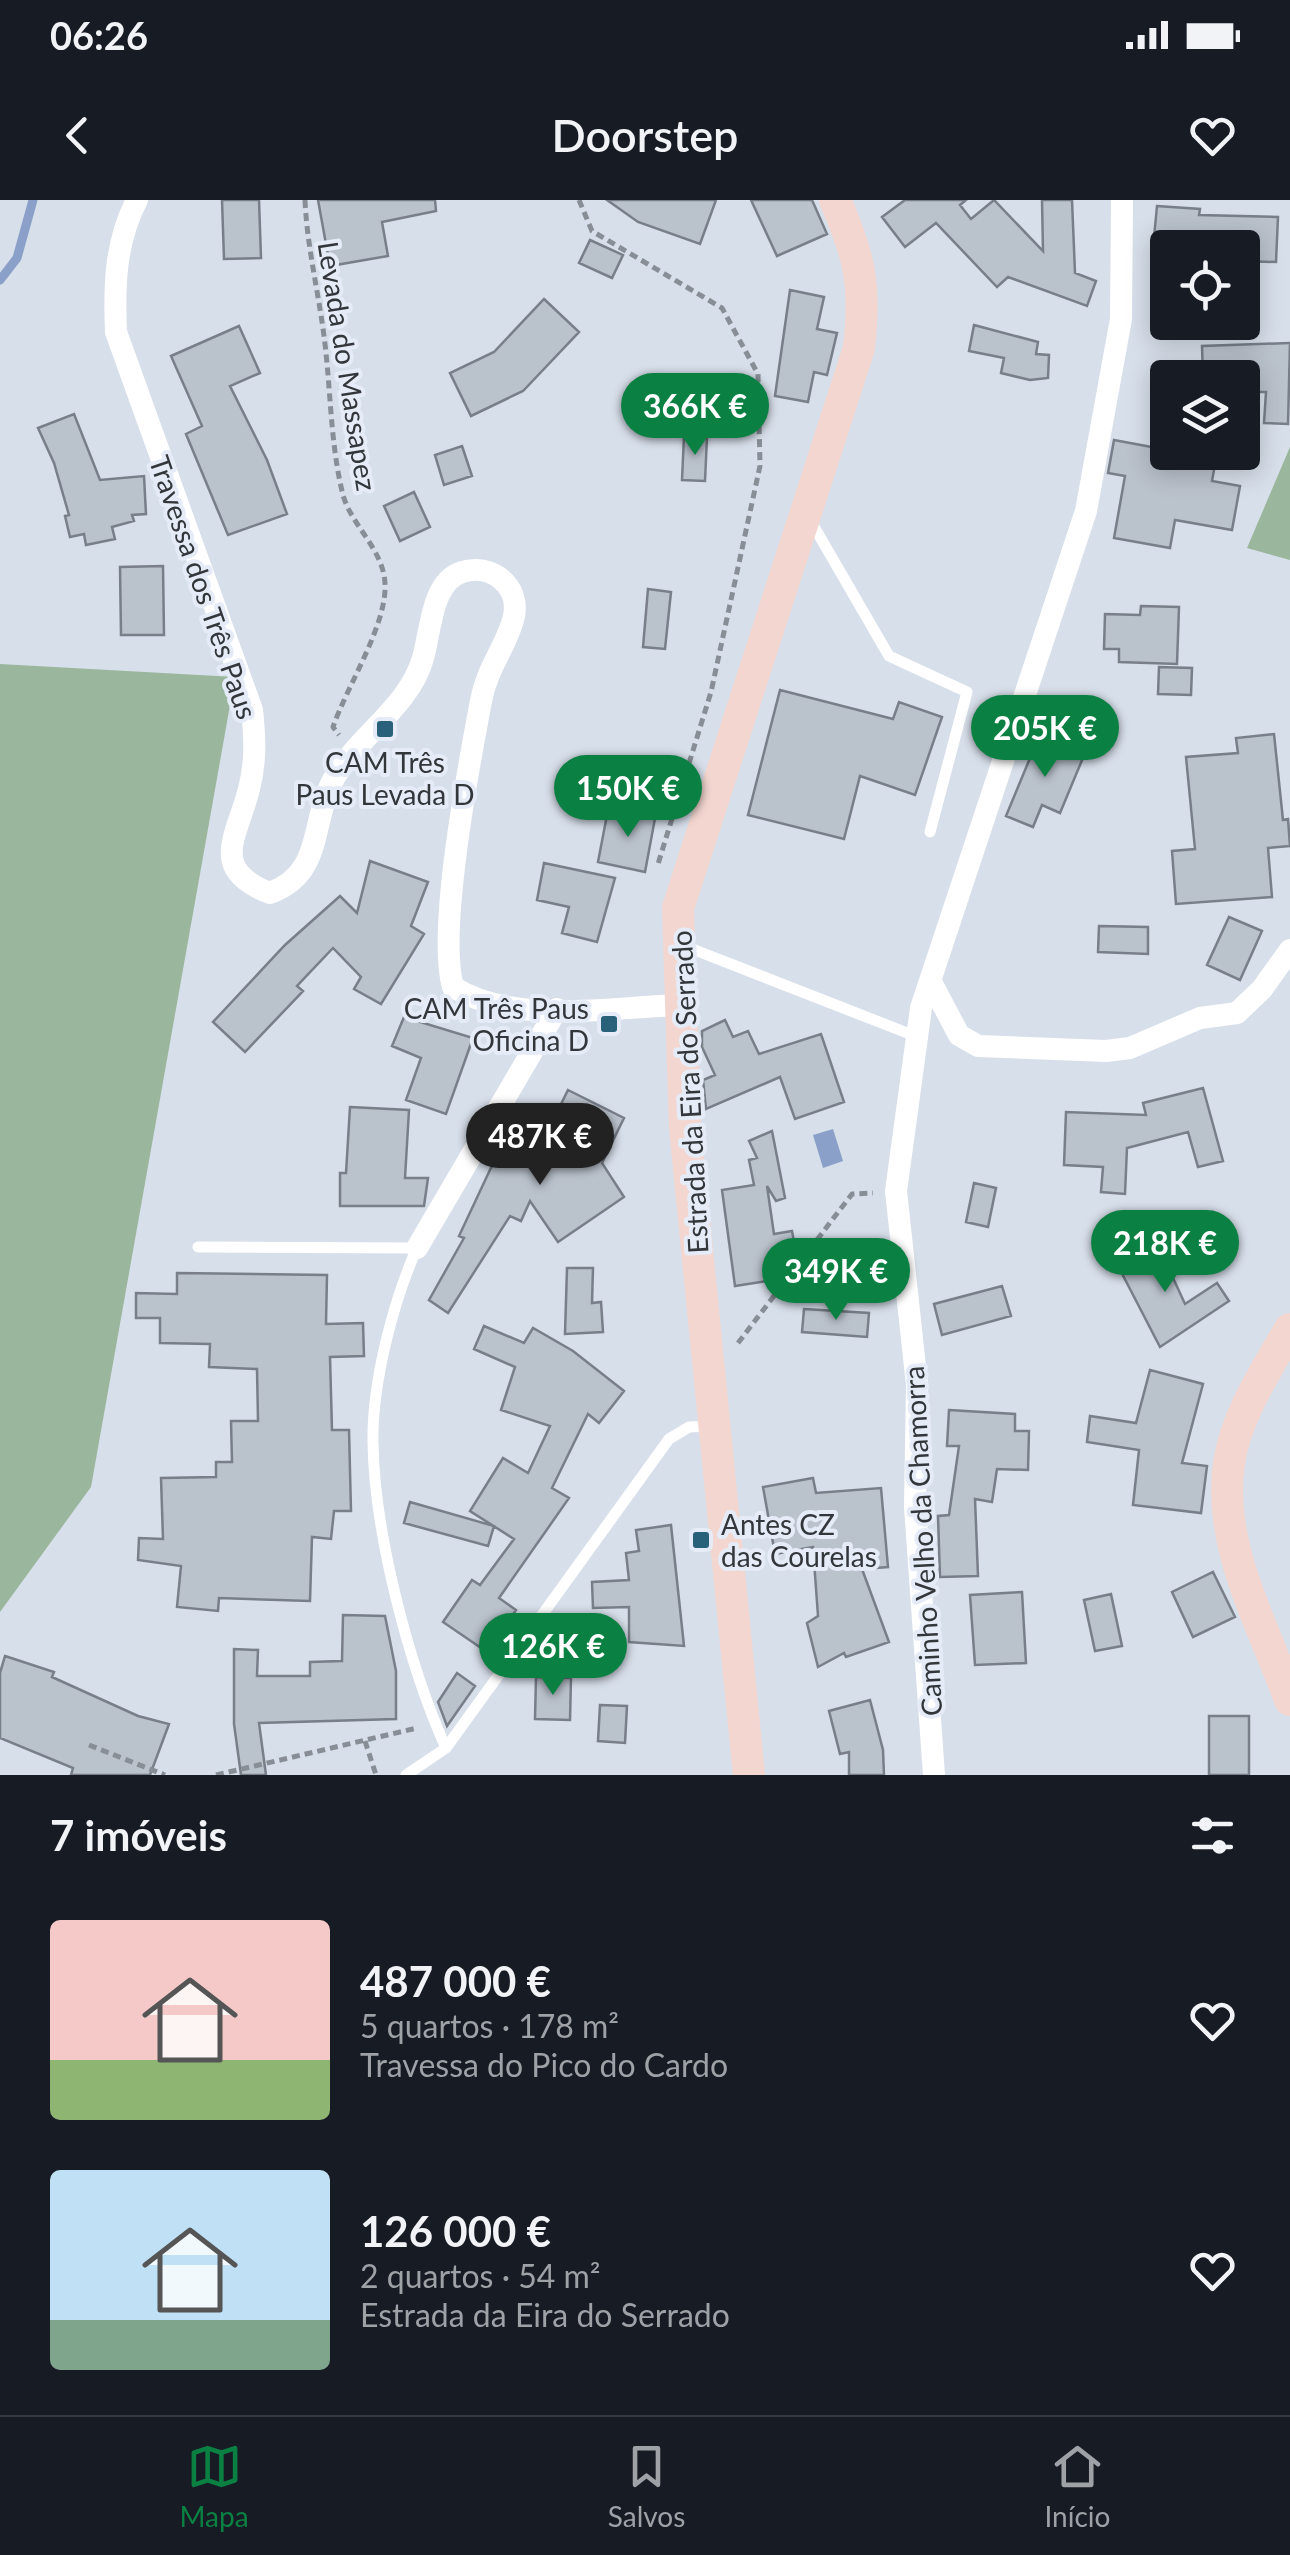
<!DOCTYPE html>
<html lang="pt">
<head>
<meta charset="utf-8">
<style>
  :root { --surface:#171b24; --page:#242831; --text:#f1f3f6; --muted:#9ea1a6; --line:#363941; --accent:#0b8043 }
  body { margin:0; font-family:Lato,sans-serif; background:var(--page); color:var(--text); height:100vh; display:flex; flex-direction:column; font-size:38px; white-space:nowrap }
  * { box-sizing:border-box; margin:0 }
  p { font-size:32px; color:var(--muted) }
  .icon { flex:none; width:55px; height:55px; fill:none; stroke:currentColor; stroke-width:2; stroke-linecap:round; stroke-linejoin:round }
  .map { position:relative; height:1575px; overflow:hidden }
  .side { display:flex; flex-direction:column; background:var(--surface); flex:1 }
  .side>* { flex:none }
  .controls { position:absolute; left:1150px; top:30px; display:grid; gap:20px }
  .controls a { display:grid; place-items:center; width:110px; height:110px; border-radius:10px; background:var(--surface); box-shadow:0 5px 25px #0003; font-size:50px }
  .price { position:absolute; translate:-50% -85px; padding:0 22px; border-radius:35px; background:var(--accent); color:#fff; font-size:32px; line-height:65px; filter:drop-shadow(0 2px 5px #0008) }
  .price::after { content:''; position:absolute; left:50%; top:60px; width:30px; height:22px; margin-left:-15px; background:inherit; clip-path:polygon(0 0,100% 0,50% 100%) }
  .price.on { background:#222; color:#fff }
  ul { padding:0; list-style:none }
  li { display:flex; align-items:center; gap:30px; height:250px; padding:0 50px }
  li span { display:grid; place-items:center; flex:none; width:280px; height:200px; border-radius:10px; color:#555 }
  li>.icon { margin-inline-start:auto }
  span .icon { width:120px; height:120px; fill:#fffc; stroke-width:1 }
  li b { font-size:42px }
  h2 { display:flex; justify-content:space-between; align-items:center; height:120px; padding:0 50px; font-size:42px }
  .status { display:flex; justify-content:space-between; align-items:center; height:70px; padding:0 50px; background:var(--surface); direction:ltr }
  .status svg { height:28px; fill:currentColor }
  header { display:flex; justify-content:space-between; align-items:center; height:130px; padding:0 50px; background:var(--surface); font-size:45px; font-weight:600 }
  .dock { display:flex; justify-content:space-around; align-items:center; height:140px; border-top:2px solid var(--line); background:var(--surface); font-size:28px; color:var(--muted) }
  .dock a { display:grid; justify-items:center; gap:5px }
  .dock .on { color:var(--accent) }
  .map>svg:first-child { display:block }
  .green { fill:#9ab69c }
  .water { fill:#8aa0c8 }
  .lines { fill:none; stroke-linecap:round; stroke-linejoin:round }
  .stream { stroke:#8aa0c8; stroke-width:9 }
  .building { fill:#bac2cc; stroke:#787f89; stroke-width:2.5 }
  .path { stroke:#888e96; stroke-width:5; stroke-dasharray:8 5; stroke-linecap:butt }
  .service { stroke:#fff; stroke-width:11 }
  .minor { stroke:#fff; stroke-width:22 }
  .secondary { stroke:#f3d6cf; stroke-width:32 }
  .poi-dot { fill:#29617b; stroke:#e5ecf7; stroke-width:4 }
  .labels { text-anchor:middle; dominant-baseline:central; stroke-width:8; stroke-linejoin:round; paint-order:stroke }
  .street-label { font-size:28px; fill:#33363a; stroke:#e5ecf7 }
  .poi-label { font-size:28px; fill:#33363a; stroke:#e5ecf7 }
</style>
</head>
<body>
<div class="status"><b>06:26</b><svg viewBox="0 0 49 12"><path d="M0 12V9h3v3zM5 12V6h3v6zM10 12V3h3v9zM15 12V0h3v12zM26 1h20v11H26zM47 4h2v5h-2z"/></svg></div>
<header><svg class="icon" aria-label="back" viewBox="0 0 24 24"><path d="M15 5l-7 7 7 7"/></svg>Doorstep<svg class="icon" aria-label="heart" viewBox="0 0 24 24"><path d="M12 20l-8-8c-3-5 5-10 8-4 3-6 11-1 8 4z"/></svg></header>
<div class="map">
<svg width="1290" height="1575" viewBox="0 0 1290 1575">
  <rect width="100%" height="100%" fill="#d7dfea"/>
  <path class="green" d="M 1290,247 L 1290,360 L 1247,348 Z
    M 0,464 L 235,477 L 91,1287 L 0,1412 Z"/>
  <path class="water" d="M 833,929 L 843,961 L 823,968 L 813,935 Z"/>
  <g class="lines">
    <path class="stream" d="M 0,80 L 17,58 L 33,0"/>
  </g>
  <path class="building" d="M 222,0 L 259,0 L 261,58 L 224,59 Z
    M 318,0 L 435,0 L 436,11 L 382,22 L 388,56 L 330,66 Z
    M 607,0 L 716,0 L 700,44 L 638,22 Z
    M 751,0 L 812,0 L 827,34 L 777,56 Z
    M 905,0 L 966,0 L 960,5 L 971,19 L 994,0 L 1043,51 L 1042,0 L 1072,0 L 1075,73 L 1096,81 L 1087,106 L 1008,77 L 997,87 L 936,23 L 905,47 L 882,17 Z
    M 1157,6 L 1200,9 L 1199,15 L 1278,17 L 1276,62 L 1242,61 L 1242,48 L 1153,48 Z
    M 590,40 L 623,55 L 612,78 L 579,63 Z
    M 790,90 L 824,97 L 817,129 L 837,133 L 827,175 L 814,172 L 808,202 L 775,196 Z
    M 544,99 L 579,132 L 523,191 L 471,216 L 450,173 L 494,152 Z
    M 974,125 L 1038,142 L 1036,154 L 1049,155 L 1048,178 L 1030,180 L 1001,173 L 1004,158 L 969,151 Z
    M 239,126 L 260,173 L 230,186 L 267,260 L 287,314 L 228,335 L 186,234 L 202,226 L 171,156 Z
    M 1290,143 L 1288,224 L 1264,223 L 1266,192 L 1242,192 L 1242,178 L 1203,178 L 1202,146 Z
    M 74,214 L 100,280 L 144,276 L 146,314 L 132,315 L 134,321 L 112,327 L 115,339 L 86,345 L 84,334 L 70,337 L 65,316 L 69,315 L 54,263 L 38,228 Z
    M 684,236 L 707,237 L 705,281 L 682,280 Z
    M 1114,240 L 1216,259 L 1212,281 L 1240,286 L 1232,330 L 1175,320 L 1170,348 L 1114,338 L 1125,276 L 1108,273 Z
    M 462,246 L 472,276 L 444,285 L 435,255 Z
    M 414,292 L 430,327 L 400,341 L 384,306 Z
    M 163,366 L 164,435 L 121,435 L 120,367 Z
    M 648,389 L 671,392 L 665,449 L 643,447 Z
    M 1141,406 L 1179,407 L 1177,464 L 1119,462 L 1119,449 L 1104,449 L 1105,414 L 1140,415 Z
    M 1159,467 L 1192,468 L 1191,495 L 1158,494 Z
    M 780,490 L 893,519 L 899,502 L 942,517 L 915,595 L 860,576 L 844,639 L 748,615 Z
    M 1040,534 L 1085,553 L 1060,613 L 1042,605 L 1033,627 L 1006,616 Z
    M 1274,534 L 1283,620 L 1288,619 L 1290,646 L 1268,648 L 1272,697 L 1176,704 L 1172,651 L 1195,649 L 1186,557 L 1238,553 L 1236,538 Z
    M 627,608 L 656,613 L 645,672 L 598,662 L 607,615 L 625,619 Z
    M 370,661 L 428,682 L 411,726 L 424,734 L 381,804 L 354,789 L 361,777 L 333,748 L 297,786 L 303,791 L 245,852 L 213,822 L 285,745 L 340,696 L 357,713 Z
    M 544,663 L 615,678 L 597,742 L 562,733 L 569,707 L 537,700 Z
    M 1229,717 L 1262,731 L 1240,780 L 1207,765 Z
    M 1099,726 L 1148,727 L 1148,754 L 1098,752 Z
    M 404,817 L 473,838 L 446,914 L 406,900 L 421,858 L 392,846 Z
    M 725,820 L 733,837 L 748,831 L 759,854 L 821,834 L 844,902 L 795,919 L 780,877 L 706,909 L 703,880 L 715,875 L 702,847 L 702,831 Z
    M 1203,888 L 1223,961 L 1198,967 L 1188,932 L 1127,948 L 1125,994 L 1101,992 L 1103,967 L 1064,965 L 1066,912 L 1146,915 L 1143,903 Z
    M 568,890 L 624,918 L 602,963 L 624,997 L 558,1042 L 530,1001 L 521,1021 L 510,1016 L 448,1113 L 429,1100 L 464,1038 L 459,1036 L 504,940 L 536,955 Z
    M 350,907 L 409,910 L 405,978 L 428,978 L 424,1006 L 340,1006 L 340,973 L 346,973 Z
    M 772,931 L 785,998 L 776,1001 L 767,986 L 774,1034 L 792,1031 L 798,1063 L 778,1067 L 780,1079 L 735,1086 L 722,990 L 754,985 L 749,960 L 757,958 L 749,941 Z
    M 974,983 L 996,988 L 988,1027 L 966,1022 Z
    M 1157,1043 L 1185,1104 L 1217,1083 L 1229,1101 L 1160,1147 L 1116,1062 Z
    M 567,1068 L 593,1068 L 592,1103 L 601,1102 L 603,1132 L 565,1134 Z
    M 177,1073 L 327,1075 L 326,1124 L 363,1123 L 364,1156 L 330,1157 L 332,1230 L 349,1230 L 351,1311 L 334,1311 L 331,1339 L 312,1337 L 310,1401 L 219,1398 L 218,1411 L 177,1407 L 181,1366 L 138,1360 L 139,1338 L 163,1339 L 161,1278 L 216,1277 L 216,1262 L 232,1262 L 231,1221 L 258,1221 L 257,1169 L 209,1167 L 210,1144 L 160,1143 L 160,1118 L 136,1118 L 136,1093 L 177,1094 Z
    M 1002,1086 L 1011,1116 L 942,1135 L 934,1104 Z
    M 804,1109 L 869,1113 L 867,1137 L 802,1132 Z
    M 484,1126 L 524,1143 L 533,1128 L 573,1151 L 624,1191 L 599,1223 L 588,1214 L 552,1288 L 569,1298 L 499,1398 L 516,1410 L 487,1452 L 443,1422 L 472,1380 L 480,1385 L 514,1339 L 470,1311 L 503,1258 L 528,1273 L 550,1226 L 501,1210 L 515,1167 L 474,1149 Z
    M 1150,1170 L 1203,1184 L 1182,1263 L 1207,1266 L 1201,1313 L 1133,1305 L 1139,1250 L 1087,1242 L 1090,1216 L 1136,1223 Z
    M 949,1210 L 1015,1214 L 1015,1231 L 1029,1231 L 1028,1270 L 997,1269 L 992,1302 L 975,1299 L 978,1376 L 940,1377 L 938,1316 L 949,1315 L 959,1246 L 947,1246 Z
    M 813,1278 L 816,1293 L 881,1288 L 888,1367 L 862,1369 L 889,1442 L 846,1457 L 844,1453 L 818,1467 L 807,1423 L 818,1416 L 813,1347 L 775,1354 L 763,1287 Z
    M 410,1302 L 494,1326 L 488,1346 L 404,1323 Z
    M 671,1325 L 684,1446 L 629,1442 L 629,1407 L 593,1408 L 592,1382 L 629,1380 L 626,1353 L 639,1351 L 636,1330 Z
    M 1213,1372 L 1235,1417 L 1193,1437 L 1172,1392 Z
    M 1022,1392 L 1026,1463 L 975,1465 L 970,1395 Z
    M 1111,1394 L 1122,1446 L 1095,1451 L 1084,1400 Z
    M 343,1415 L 385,1416 L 396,1471 L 396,1519 L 259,1523 L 266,1575 L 241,1575 L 234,1524 L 234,1449 L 258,1450 L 257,1476 L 310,1476 L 310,1462 L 342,1461 Z
    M 5,1456 L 54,1472 L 52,1477 L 138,1516 L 169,1524 L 150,1575 L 71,1575 L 73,1568 L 0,1538 L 0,1473 Z
    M 457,1473 L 475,1486 L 447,1526 L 438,1502 Z
    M 536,1477 L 571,1478 L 570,1520 L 535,1519 Z
    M 870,1500 L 883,1550 L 884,1575 L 849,1575 L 849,1552 L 840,1554 L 829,1511 Z
    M 600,1505 L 627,1506 L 625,1543 L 598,1541 Z
    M 1209,1516 L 1249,1516 L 1249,1575 L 1209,1575 Z"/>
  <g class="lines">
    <path class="path" d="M 305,0 C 307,46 318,90 324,136 C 331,189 330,243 343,295 C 351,325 384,350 385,384 C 387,425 347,486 333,527 L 339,535
      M 579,0 L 592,31 L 722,108 L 758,174 L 760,266 L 711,492 L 658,664
      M 738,1143 L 852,994 L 873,993
      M 365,1541 L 376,1575
      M 89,1545 L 165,1575
      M 216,1575 L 417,1528"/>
    <path class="service" d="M 809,318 L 889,456 L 967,492 L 930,632
      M 682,745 L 915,836
      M 198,1047 L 417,1048 C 393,1102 372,1183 373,1242 C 374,1332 409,1466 446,1548
      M 406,1575 L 446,1548 L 669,1239 L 689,1227 L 712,1226"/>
    <path class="minor" d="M 137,0 C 115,42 114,86 116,132 L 252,510 C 255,538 256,562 249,589 C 237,637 208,669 270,693 C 324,673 310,623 333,580 C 357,537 410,506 423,458 C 431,431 431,382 462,372 C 492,363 520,386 514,416 C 508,444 487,467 481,501 C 469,564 437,732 453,787 C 516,826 610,807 680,805
      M 932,784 L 959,835 L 978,846 L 1106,851 L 1130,848 L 1200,818 L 1237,813 L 1262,789 L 1290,750
      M 417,1048 L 557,809
      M 934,1575 L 915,1307 L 917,1185 L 896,991 L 921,808 L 1086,311 L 1121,119 L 1122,0"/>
    <path class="secondary" d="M 1290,1129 C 1267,1169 1236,1215 1229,1263 C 1217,1346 1263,1424 1290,1500
      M 749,1575 L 685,928 L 678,708 L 859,148 C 866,86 860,57 835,0"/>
  </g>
  <g class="poi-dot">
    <rect x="375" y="519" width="20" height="20" rx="5"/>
    <rect x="599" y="814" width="20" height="20" rx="5"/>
    <rect x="691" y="1330" width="20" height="20" rx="5"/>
  </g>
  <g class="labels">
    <g class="street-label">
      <text transform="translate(348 166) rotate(81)">Levada do Massapez</text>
      <text transform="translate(204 387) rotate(71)">Travessa dos Três Paus</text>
      <text transform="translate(689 892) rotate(-93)">Estrada da Eira do Serrado</text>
      <text transform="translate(922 1341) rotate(-93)">Caminho Velho da Chamorra</text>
    </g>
    <g class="poi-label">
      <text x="385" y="562">CAM Três<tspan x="385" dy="32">Paus Levada D</tspan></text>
      <text x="589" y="808" text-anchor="end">CAM Três Paus<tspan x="589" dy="32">Oficina D</tspan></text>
      <text x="721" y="1324" text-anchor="start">Antes CZ<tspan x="721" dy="32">das Courelas</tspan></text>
    </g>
  </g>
</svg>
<div class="controls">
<a><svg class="icon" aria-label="locate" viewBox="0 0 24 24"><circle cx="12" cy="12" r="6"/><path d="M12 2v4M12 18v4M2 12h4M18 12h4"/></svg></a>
<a><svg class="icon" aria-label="layers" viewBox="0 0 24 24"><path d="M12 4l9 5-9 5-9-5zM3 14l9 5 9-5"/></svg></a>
</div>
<b class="price" style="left:695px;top:258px">366K €</b>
<b class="price" style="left:1045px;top:580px">205K €</b>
<b class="price" style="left:628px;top:640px">150K €</b>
<b class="price on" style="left:540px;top:988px">487K €</b>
<b class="price" style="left:1165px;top:1095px">218K €</b>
<b class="price" style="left:836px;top:1123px">349K €</b>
<b class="price" style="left:553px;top:1498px">126K €</b>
</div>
<section class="side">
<h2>7 imóveis<svg class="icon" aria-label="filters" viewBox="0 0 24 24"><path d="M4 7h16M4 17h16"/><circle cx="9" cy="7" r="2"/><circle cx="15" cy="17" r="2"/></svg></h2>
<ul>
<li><span style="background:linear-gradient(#f6c9c9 70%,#8fb573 0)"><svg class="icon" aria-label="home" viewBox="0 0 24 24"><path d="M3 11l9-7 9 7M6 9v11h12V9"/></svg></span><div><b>487 000 €</b><p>5 quartos · 178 m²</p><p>Travessa do Pico do Cardo</p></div><svg class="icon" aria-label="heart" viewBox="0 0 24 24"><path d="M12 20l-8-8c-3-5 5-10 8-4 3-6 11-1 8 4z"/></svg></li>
<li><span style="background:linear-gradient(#bfe0f5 75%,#7fa58c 0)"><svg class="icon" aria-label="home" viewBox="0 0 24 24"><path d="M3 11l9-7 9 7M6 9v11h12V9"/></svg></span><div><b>126 000 €</b><p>2 quartos · 54 m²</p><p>Estrada da Eira do Serrado</p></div><svg class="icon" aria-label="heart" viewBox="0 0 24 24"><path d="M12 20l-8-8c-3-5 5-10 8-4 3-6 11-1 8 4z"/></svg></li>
</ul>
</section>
<nav class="dock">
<a class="on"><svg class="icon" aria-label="map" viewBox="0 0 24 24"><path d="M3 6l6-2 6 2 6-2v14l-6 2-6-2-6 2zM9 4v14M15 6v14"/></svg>Mapa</a>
<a><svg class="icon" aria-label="saved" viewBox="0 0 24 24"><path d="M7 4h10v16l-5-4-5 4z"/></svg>Salvos</a>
<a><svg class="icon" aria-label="home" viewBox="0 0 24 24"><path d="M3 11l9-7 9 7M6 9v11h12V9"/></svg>Início</a>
</nav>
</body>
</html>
